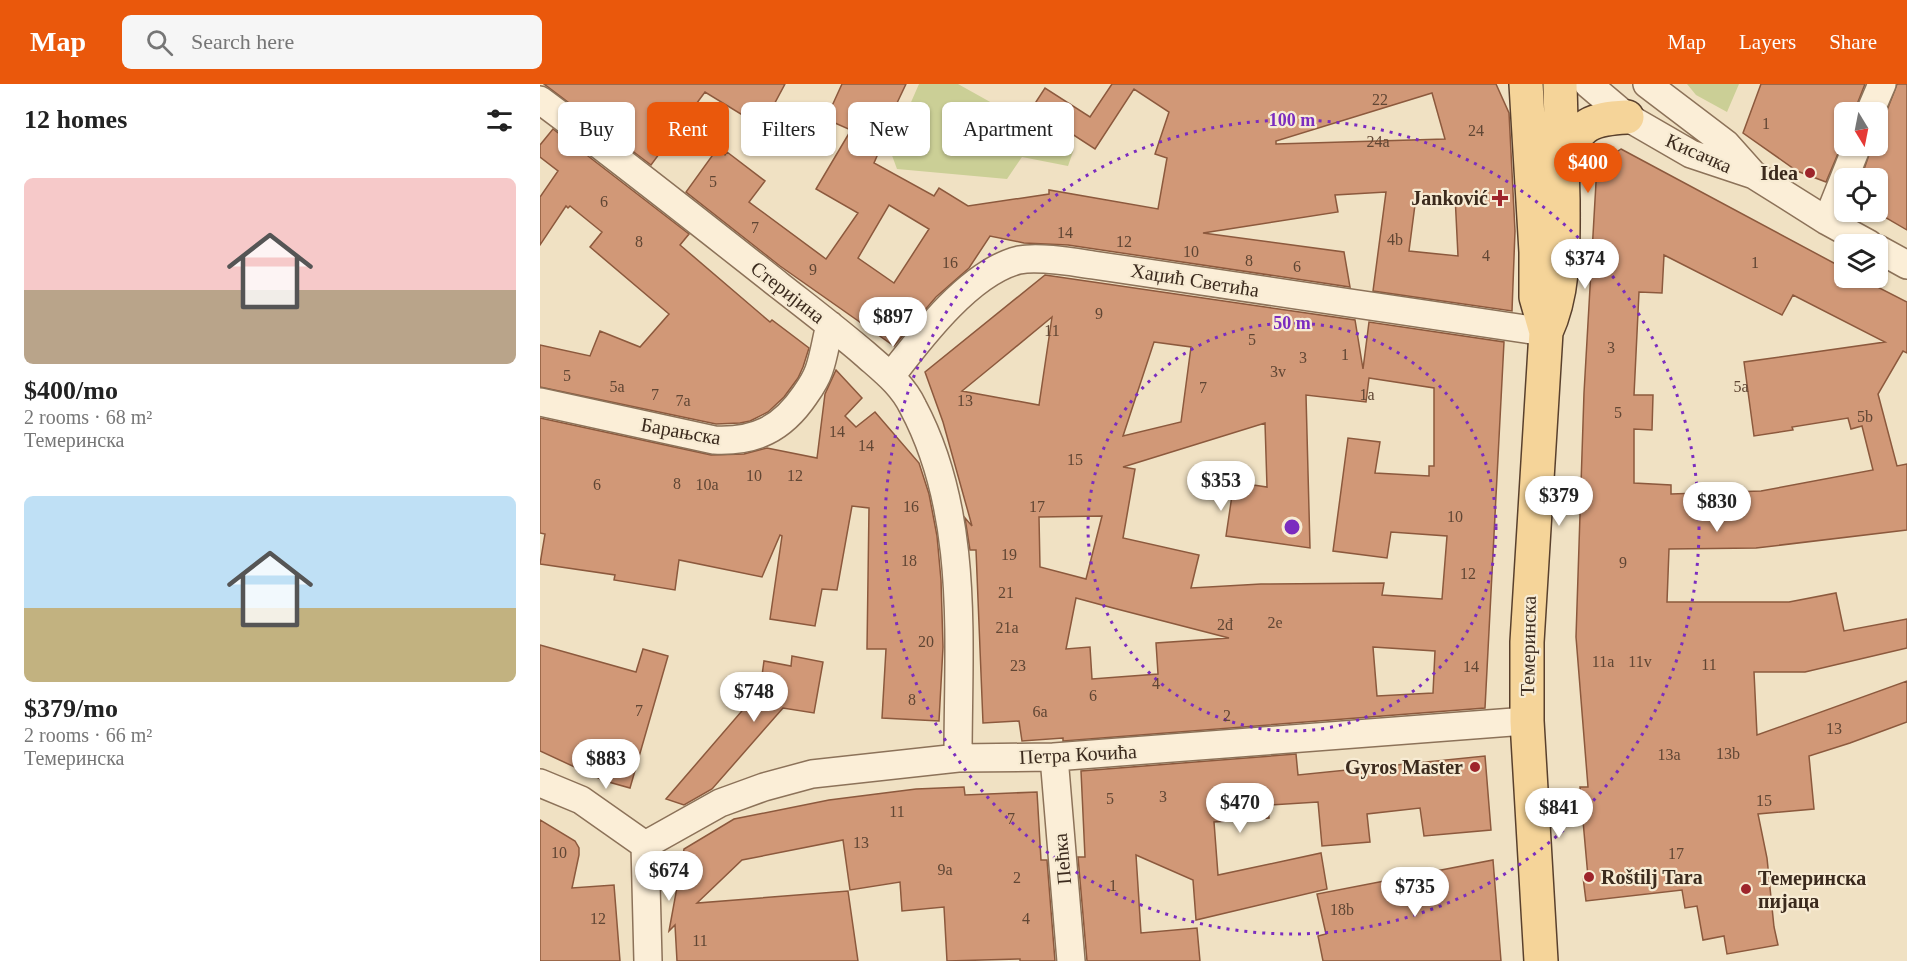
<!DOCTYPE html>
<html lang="en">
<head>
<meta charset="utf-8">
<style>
  :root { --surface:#fff; --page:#f6f6f6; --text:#222; --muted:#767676; --accent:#ea580c }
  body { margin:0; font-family:Georgia,serif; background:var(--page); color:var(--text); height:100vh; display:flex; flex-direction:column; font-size:22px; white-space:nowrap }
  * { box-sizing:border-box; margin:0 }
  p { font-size:20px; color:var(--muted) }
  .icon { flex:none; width:33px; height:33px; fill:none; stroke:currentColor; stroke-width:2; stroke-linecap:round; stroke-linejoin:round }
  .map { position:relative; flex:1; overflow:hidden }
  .panel { display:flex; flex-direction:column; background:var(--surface); width:540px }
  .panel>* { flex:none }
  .banner { position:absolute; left:18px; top:18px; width:570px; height:54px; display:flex; gap:12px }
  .needle { width:39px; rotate:170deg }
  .buttons { position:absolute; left:1294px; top:18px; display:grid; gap:12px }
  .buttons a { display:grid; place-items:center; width:54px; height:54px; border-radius:9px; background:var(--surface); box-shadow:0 2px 4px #0004; font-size:30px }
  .price { position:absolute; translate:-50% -51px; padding:0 14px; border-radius:21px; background:#fff; color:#222; font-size:20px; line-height:39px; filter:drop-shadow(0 2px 3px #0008) }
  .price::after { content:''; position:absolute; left:50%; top:36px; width:18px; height:14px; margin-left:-9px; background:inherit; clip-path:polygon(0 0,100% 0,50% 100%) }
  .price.selected { background:var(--accent); color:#fff }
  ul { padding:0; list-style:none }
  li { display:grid; align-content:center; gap:12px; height:318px; padding:0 24px }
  li span { display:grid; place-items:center; height:186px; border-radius:9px; color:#555 }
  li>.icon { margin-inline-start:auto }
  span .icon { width:108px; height:108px; fill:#fffc; stroke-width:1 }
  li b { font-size:26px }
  h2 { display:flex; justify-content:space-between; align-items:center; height:72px; padding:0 24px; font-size:26px }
  .pill { padding:0 21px; border-radius:9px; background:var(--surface); box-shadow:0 2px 4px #0004; font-size:21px; line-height:54px }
  .pill.selected { background:var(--accent); color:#fff }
  header { display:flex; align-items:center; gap:36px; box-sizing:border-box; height:84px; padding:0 30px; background:var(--accent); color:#fff }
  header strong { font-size:28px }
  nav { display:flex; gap:33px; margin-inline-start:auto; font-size:21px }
  .search { width:420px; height:54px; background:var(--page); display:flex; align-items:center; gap:15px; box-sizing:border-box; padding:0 21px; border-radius:9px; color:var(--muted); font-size:22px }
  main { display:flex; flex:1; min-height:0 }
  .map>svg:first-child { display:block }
  .green { fill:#cbcf96 }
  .building { fill:#d19877; stroke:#8c593d; stroke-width:1.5; fill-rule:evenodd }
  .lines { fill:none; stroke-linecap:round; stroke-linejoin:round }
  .minor-casing { stroke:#8c7259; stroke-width:30 }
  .major-casing { stroke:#59402d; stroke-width:36 }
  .minor { stroke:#fbeed7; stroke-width:27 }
  .major { stroke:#f5d499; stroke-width:33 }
  .ring { fill:none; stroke:#7b2cbf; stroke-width:3; stroke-dasharray:3 6 }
  .poi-dot { fill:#9e252b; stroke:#f7ebd3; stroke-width:2 }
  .labels { text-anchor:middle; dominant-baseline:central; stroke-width:4.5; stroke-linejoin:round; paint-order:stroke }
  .number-label { font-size:16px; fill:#604634 }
  .street-label { font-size:20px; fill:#3b2a1d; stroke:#f7ebd3 }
  .poi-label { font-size:20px; font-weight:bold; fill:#3b2a1d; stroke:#f7ebd3; text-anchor:end }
  .centre { fill:#7b2cbf; stroke:#f7ebd3; stroke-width:3 }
  .ring-label { font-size:18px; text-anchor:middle; font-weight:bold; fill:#7b2cbf; stroke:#f7ebd3; stroke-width:4.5; stroke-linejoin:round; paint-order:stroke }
</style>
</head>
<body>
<header>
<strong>Map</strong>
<div class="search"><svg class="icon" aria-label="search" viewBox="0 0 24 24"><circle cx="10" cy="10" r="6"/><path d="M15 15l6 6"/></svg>Search here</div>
<nav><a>Map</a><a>Layers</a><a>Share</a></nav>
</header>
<main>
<section class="panel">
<h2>12 homes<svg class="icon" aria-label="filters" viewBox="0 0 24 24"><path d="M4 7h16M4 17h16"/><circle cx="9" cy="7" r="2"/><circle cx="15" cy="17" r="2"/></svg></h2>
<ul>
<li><span style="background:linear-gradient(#f6c9c9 60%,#b9a48a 0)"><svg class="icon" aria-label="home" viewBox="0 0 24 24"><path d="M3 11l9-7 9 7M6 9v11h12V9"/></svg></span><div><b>$400/mo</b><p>2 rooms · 68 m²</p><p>Темеринска</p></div></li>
<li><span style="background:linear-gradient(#bfe0f5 60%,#c2b280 0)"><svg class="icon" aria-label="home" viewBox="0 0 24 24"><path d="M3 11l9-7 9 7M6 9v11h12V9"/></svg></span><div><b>$379/mo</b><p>2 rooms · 66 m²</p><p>Темеринска</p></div></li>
</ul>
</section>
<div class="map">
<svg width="1367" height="877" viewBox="0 0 1367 877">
  <rect width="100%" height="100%" fill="#f0e1c3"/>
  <path class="green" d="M 379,0 L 418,0 L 534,65 L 528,82 L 482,73 L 467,95 L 357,85 L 350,66 Z
    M 1147,0 L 1199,0 L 1187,28 L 1156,11 Z"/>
  <path class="building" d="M 4,0 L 245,0 L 222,43 L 165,8 L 111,81 Z
    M 302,0 L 366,0 L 357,19 L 360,20 L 334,79 L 394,112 L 399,104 L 428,122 L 509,110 L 509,106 L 618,125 L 627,74 L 615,70 L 629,28 L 594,5 L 555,65 L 492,24 L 505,4 L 550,33 L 572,0 L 956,0 L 969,29 L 975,147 L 972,227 L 833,207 L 846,108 L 795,111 L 798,128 L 663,149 L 804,168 L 810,203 L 528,161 L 484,159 L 450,152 L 429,184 L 396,213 L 354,262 L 240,182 L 146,108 L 177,65 L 185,71 L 187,68 L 225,97 L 209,118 L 286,175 L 318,129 L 276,105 L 311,46 L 286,35 ZM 892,9 L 905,55 L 736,60 L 736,57 ZM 915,111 L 918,172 L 869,167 L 876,113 ZM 349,121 L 389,145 L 354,199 L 318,174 Z
    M 1221,0 L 1325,0 L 1314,28 L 1305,28 L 1305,53 L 1286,98 L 1257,87 L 1203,49 Z
    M 1357,0 L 1367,0 L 1367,146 L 1336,128 L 1338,128 L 1338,94 L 1321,94 L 1332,62 L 1338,62 L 1338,41 L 1344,34 Z
    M 13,45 L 149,150 L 140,161 L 230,238 L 232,236 L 269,264 L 263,283 L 258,294 L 244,313 L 228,328 L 210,337 L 200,339 L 176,340 L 0,303 L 0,261 L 50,272 L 60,247 L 100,263 L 129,230 L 50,163 L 62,148 L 30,122 L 28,124 L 26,122 L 0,161 L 0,113 L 18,87 L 0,73 L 0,61 Z
    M 1081,65 L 1305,185 L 1305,194 L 1320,194 L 1367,218 L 1367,269 L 1363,267 L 1338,310 L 1357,382 L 1367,380 L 1367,446 L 1216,464 L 1129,465 L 1127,518 L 1249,518 L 1296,509 L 1304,547 L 1367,535 L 1367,564 L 1265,588 L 1214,588 L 1217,651 L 1367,597 L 1367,638 L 1310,659 L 1269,672 L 1274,725 L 1218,730 L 1227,774 L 1234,843 L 1238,861 L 1187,870 L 1184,852 L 1163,856 L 1157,822 L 1145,824 L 1142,806 L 1046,817 L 1043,793 L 1048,793 L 1040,703 L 1048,703 L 1036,553 L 1044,309 L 1057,81 ZM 1124,171 L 1242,231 L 1253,211 L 1345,258 L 1204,278 L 1214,352 L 1253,346 L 1252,343 L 1308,334 L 1311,345 L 1322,342 L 1333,386 L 1221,407 L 1131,410 L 1131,401 L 1094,399 L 1094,345 L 1112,346 L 1113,311 L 1094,311 L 1099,208 L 1122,209 Z
    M 505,191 L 815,236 L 823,285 L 829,238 L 964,258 L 945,624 L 523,657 L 523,654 L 482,657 L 479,637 L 443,639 L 436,466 L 430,466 L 425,434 L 432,442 L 403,338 L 385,288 ZM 512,233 L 499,321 L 422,307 L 455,280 ZM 614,258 L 651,263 L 641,338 L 583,352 ZM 829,294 L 894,304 L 894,382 L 889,382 L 889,392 L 835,389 L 840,358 L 808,354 L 793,467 L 847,474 L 851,448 L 907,452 L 902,515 L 842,511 L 844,499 L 721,500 L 651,504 L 659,471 L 583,454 L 595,385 L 583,383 L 725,339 L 727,403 L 694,398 L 686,452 L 770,464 L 766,311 L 826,318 ZM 562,432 L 546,495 L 500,483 L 499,433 ZM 536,514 L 573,524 L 689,554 L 616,559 L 618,590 L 552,595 L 550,563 L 526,565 ZM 833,563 L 895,567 L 893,609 L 837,612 Z
    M 296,286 L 322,314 L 305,332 L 316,343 L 335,328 L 379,379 L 389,410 L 397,452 L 401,496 L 403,563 L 399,637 L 342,634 L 346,565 L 327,565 L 329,424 L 312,422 L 297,506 L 282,505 L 275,542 L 230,535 L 242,452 L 240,451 L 222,493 L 139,476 L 135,506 L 74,496 L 75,491 L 0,480 L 5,450 L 0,449 L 0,334 L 171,371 L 204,370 L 227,364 L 277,374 L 285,310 Z
    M 0,561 L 96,588 L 103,565 L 128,572 L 90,704 L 65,697 L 0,667 Z
    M 252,572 L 283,578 L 274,629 L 243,624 L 172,705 L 144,721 L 126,715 L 220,606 L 224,577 L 251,582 Z
    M 756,670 L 758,691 L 945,672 L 951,746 L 884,752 L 880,724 L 827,730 L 830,758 L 782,762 L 778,718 L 728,721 L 729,734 L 674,738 L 678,791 L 781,769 L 787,805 L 656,836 L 653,796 L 596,771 L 601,849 L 657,844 L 660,877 L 547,877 L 538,773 L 545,773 L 541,687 Z
    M 424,703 L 425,711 L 497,708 L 501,776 L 507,776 L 515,877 L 480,877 L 480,875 L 407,877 L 404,823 L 362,827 L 360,798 L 310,806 L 303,756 L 202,776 L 157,819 L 308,807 L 318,877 L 137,877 L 135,841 L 129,847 L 144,765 L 194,735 L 289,716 L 376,705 Z
    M 0,736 L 35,757 L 39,764 L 39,771 L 32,804 L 74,801 L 80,877 L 0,877 Z
    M 953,776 L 961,877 L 783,877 L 778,852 L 786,850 L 777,810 Z"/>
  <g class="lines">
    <g class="minor-casing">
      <path id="minor" d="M 1048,0 L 1087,33 L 1151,70 L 1214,91 L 1287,137 L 1329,160
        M 1107,0 L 1186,60 L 1211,88
        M 0,16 C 81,76 160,139 240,202 C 268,224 297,246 325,270 C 343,286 362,300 373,323 C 430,430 418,557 418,674
        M 1330,28 L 1342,0
        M 1287,137 L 1317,62
        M 1338,165 L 1367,181
        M 351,292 C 381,253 430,188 479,176 C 499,172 533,178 553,181 L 1006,248
        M 0,318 L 174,356 C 215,358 242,345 265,311 C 270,304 276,295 279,286 C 284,272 286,256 290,241
        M 514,673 L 531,877
        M 0,699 L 41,716 L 105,761
        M 105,761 L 180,719 L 224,703 L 272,690 L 418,674 L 514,673 L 987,637
        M 105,761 L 108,877"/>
    </g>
    <g class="major-casing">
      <path id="major" d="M 986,0 L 996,168 L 996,213 L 1006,248 L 987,558 L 987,637 L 1001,877
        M 1022,71 C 1043,40 1049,35 1087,33
        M 1006,248 C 1025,207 1023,160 1023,116 C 1022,77 1021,39 1020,0"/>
    </g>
    <use href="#minor" class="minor"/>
    <use href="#major" class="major"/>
  </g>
  <g class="ring">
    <circle cx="752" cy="443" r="204"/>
    <circle cx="752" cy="443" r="407"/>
  </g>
  <g class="poi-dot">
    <circle cx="1270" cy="89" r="6"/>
    <path d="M957 105h6v6h6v6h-6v6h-6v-6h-6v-6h6z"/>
    <circle cx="935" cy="683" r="6"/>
    <circle cx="1049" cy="793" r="6"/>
    <circle cx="1206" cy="805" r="6"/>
  </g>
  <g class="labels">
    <g class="number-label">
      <text x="840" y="15">22</text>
      <text x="1226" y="39">1</text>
      <text x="936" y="46">24</text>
      <text x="838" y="57">24a</text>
      <text x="173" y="97">5</text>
      <text x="64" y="117">6</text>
      <text x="215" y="143">7</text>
      <text x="525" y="148">14</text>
      <text x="855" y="155">4b</text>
      <text x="99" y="157">8</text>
      <text x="584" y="157">12</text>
      <text x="651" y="167">10</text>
      <text x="946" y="171">4</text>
      <text x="709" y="176">8</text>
      <text x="410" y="178">16</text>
      <text x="1215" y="178">1</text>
      <text x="757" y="182">6</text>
      <text x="273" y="185">9</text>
      <text x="559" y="229">9</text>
      <text x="512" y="246">11</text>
      <text x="712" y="255">5</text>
      <text x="1071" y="263">3</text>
      <text x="805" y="270">1</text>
      <text x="763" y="273">3</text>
      <text x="738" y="287">3v</text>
      <text x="27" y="291">5</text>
      <text x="77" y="302">5a</text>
      <text x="1201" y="302">5a</text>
      <text x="663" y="303">7</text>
      <text x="115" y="310">7</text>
      <text x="827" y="310">1a</text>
      <text x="143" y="316">7a</text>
      <text x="425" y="316">13</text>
      <text x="1078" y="328">5</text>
      <text x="1325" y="332">5b</text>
      <text x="297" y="347">14</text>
      <text x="326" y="361">14</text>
      <text x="535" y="375">15</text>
      <text x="214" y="391">10</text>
      <text x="255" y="391">12</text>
      <text x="137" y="399">8</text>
      <text x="57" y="400">6</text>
      <text x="167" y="400">10a</text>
      <text x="371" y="422">16</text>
      <text x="497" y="422">17</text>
      <text x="915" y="432">10</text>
      <text x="469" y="470">19</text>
      <text x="369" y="476">18</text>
      <text x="1083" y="478">9</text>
      <text x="928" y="489">12</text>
      <text x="466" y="508">21</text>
      <text x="735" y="538">2e</text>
      <text x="685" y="540">2đ</text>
      <text x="467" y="543">21a</text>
      <text x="386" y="557">20</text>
      <text x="1063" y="577">11a</text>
      <text x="1100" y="577">11v</text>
      <text x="1169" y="580">11</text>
      <text x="478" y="581">23</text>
      <text x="931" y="582">14</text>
      <text x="616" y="599">4</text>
      <text x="553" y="611">6</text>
      <text x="372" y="615">8</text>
      <text x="99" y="626">7</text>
      <text x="500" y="627">6a</text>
      <text x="687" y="631">2</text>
      <text x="1294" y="644">13</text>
      <text x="1188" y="669">13b</text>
      <text x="1129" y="670">13a</text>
      <text x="623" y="712">3</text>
      <text x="570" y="714">5</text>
      <text x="1224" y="716">15</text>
      <text x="357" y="727">11</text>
      <text x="471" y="734">7</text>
      <text x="321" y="758">13</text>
      <text x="19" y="768">10</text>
      <text x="1136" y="769">17</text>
      <text x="405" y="785">9a</text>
      <text x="477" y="793">2</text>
      <text x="573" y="801">1</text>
      <text x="802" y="825">18b</text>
      <text x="58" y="834">12</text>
      <text x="486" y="834">4</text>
      <text x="160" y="856">11</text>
    </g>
    <g class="street-label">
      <text transform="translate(1159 69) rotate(24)">Кисачка</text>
      <text transform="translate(655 196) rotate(9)">Хаџић Светића</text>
      <text transform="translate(248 208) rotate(38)">Стеријина</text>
      <text transform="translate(141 347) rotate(10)">Барањска</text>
      <text transform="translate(988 562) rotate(-89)">Темеринска</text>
      <text transform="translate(538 670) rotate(-3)">Петра Кочића</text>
      <text transform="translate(522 775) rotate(-95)">Пећка</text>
    </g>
    <g class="poi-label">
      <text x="1258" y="89">Idea</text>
      <text x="948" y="114">Janković</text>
      <text x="923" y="683">Gyros Master</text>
      <text x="1061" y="793" text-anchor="start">Roštilj Tara</text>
      <text x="1218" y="794" text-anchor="start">Темеринска<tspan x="1218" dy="23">пијаца</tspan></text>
    </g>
  </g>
  <circle cx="752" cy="443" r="9" class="centre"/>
  <g class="ring-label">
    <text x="752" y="42">100 m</text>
    <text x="752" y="245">50 m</text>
  </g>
</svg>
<div class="buttons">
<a><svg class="needle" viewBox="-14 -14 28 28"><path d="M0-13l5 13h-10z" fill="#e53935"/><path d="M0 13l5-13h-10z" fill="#767676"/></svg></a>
<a><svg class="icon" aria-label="locate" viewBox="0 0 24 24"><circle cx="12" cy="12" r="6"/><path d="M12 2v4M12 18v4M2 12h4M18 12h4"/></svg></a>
<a><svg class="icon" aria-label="layers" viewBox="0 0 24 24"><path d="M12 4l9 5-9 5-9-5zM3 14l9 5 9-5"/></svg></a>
</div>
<b class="price selected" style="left:1048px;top:110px">$400</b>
<b class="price" style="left:1045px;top:206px">$374</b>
<b class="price" style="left:353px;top:264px">$897</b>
<b class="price" style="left:681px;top:428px">$353</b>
<b class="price" style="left:1019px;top:443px">$379</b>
<b class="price" style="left:1177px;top:449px">$830</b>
<b class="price" style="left:214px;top:639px">$748</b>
<b class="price" style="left:66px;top:706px">$883</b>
<b class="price" style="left:700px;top:750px">$470</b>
<b class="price" style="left:1019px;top:755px">$841</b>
<b class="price" style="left:129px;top:818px">$674</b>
<b class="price" style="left:875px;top:834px">$735</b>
<div class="banner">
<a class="pill">Buy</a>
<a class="pill selected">Rent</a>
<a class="pill">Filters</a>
<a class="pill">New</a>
<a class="pill">Apartment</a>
</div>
</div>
</main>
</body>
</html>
